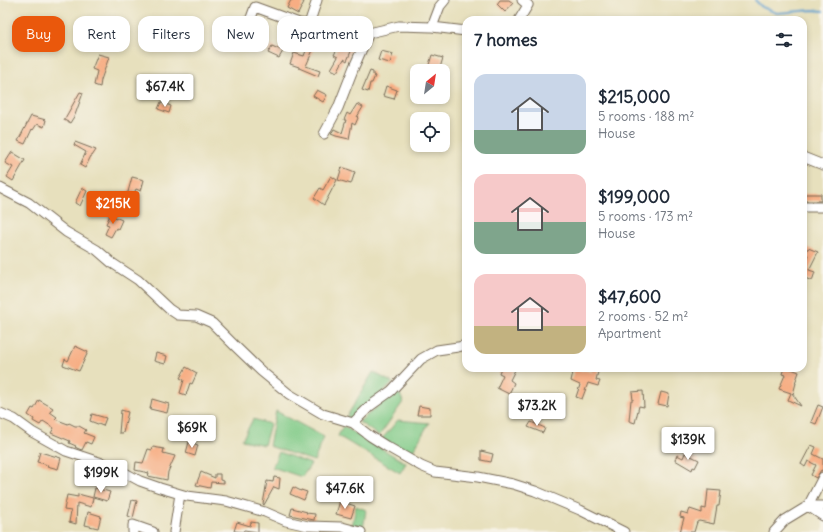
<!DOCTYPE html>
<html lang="en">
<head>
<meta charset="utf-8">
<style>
  :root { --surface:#fff; --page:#f2f2f3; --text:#1f2937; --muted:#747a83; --accent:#ea580c }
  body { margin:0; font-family:Delius,sans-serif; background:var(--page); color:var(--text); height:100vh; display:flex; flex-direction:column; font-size:15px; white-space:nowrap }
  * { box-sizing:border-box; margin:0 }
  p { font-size:13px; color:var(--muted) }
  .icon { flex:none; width:22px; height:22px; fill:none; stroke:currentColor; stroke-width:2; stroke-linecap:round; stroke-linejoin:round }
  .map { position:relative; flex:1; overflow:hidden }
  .panel { position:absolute; left:462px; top:16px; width:345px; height:356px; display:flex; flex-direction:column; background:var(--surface); border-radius:12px; box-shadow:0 2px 6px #0003 }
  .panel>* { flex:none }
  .top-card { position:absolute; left:12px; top:16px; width:380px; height:36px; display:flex; gap:8px }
  .needle { width:26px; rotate:30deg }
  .fabs { position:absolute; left:410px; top:64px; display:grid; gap:8px }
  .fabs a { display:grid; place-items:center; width:40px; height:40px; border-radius:8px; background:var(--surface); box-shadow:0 2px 6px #0003; font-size:20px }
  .price { position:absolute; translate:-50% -34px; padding:0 9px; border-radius:4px; background:#fff; color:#222; font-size:13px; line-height:26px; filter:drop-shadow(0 1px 2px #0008) }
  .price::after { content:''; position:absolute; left:50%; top:24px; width:12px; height:9px; margin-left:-6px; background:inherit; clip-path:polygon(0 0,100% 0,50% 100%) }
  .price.selected { background:var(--accent); color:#fff }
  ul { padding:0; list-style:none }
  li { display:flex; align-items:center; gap:12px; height:100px; padding:0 12px }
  li span { display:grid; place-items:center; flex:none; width:112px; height:80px; border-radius:12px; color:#555 }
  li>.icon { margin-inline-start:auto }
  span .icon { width:48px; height:48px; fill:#fffc; stroke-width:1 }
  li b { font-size:17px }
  h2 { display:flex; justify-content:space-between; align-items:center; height:48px; padding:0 12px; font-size:17px }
  .pill { padding:0 14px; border-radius:12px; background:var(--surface); box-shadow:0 2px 6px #0003; font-size:14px; line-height:36px }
  .pill.selected { background:var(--accent); color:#fff }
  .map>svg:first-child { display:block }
  .green { fill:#81cb88; stroke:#5e7a53 }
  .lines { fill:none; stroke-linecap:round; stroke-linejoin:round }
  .stream { stroke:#5da1d2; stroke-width:2 }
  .building { fill:#f7ad83 }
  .minor-casing { stroke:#776a56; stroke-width:11 }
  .minor { stroke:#fff; stroke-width:9 }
</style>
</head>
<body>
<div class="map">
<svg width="823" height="532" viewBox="0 0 823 532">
  <rect width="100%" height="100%" fill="#f7f3e8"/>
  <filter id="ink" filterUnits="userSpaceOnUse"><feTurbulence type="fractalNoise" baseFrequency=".025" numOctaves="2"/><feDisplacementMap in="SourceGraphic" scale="8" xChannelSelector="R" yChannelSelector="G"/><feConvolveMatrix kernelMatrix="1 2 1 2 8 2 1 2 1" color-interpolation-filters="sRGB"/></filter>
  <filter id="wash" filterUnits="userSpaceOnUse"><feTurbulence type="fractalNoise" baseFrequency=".012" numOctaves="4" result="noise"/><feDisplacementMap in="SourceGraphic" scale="16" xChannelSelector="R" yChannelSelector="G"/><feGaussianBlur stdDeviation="0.9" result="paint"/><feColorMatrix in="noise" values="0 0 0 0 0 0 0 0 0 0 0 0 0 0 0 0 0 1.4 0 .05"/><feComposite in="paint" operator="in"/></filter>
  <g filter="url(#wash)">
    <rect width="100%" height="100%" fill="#e7e0bd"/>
    <path class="green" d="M 373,372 L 393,383 L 352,420 L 346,418 Z
      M 398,389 L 403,402 L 379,436 L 359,422 Z
      M 276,411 L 324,437 L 314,461 L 269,446 Z
      M 253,419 L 270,424 L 264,445 L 242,440 Z
      M 398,420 L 429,423 L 410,456 L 381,440 Z
      M 343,426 L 406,463 L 400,473 L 338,436 Z
      M 279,452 L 311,464 L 302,477 L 272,467 Z
      M 356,506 L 366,510 L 363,529 L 352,527 Z"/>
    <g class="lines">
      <path class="stream" d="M 755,0 L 762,7 L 777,13 L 813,10 L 823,11"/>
    </g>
    <g id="blocks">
      <path class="building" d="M 291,0 L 300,0 L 304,2 L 298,14 L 287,8 Z
        M 500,0 L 509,0 L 513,3 L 505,12 L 497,4 Z
        M 344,38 L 358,43 L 355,50 L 352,49 L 347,61 L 344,59 L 337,72 L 331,69 L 338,57 L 334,55 L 338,47 L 340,48 Z
        M 272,46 L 283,51 L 279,58 L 268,53 Z
        M 307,48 L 313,50 L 306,66 L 320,71 L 318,76 L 299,68 L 299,67 L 290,64 L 294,53 L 304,56 Z
        M 381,51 L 393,54 L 390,63 L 378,60 Z
        M 98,54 L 109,57 L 101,80 L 100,87 L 94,85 L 97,71 L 92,69 Z
        M 432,55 L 443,58 L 439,71 L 428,68 Z
        M 370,71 L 373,72 L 373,75 L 375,76 L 372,83 L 370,83 L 368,92 L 362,90 Z
        M 386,86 L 397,90 L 394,99 L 383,96 Z
        M 317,90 L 327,95 L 323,102 L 313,96 Z
        M 80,92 L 83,93 L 75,115 L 70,123 L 64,120 Z
        M 161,102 L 171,106 L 169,113 L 158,109 Z
        M 357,104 L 363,107 L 357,117 L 358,118 L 355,125 L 352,123 L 349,139 L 336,136 L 331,134 L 334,129 L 342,133 L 346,120 L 344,120 L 347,113 L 350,115 Z
        M 31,116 L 46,120 L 44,127 L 37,124 L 33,130 L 32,129 L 25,144 L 18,141 Z
        M 75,142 L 96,150 L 92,156 L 91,156 L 85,168 L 80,165 L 86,152 L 74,145 Z
        M 12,152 L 25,160 L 13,181 L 7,177 L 13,167 L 5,163 Z
        M 342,167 L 355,172 L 351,184 L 338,180 Z
        M 331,176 L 337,180 L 324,205 L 314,198 L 320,188 L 323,190 Z
        M 132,177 L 144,180 L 141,191 L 136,189 L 130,202 L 125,199 L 128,192 Z
        M 82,188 L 87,191 L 80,206 L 75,203 Z
        M 804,194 L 821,194 L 821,201 L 804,201 Z
        M 110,215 L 122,220 L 118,229 L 116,228 L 111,237 L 105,234 L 109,225 L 106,224 Z
        M 808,248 L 818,252 L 809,270 L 815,272 L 812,281 L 805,278 L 803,281 L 803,266 L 808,255 L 805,254 Z
        M 75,346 L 88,352 L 79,371 L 63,365 L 65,359 L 68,361 Z
        M 156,353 L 167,356 L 165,364 L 154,361 Z
        M 186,367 L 197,373 L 192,384 L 190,383 L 186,395 L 180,393 L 184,380 L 180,378 Z
        M 501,368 L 516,368 L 510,380 L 514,383 L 509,394 L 497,388 L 503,375 L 499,373 Z
        M 574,368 L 583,371 L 583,370 L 592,372 L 593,368 L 599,368 L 596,380 L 600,381 L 598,386 L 588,383 L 582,399 L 576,397 L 580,385 L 571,381 Z
        M 784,368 L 789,368 L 799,372 L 795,383 L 796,383 L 793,394 L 792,393 L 801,406 L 788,400 L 791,393 L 779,389 L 785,375 L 782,374 Z
        M 643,391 L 644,407 L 639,406 L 635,423 L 629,421 L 631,400 L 633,400 L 632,392 Z
        M 661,392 L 669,394 L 667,406 L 658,404 Z
        M 152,399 L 169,404 L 167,413 L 150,409 Z
        M 39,400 L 53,408 L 50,412 L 57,417 L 55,419 L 68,424 L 69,423 L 75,426 L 79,426 L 86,430 L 84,433 L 94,437 L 91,444 L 86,442 L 82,450 L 79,449 L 75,447 L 76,446 L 69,443 L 70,441 L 51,433 L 54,428 L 43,421 L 40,425 L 33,421 L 34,419 L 28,415 L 32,408 L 34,409 Z
        M 818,405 L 823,407 L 816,424 L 811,422 Z
        M 419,406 L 430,408 L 430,415 L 417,415 Z
        M 121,410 L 128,412 L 123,433 L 119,433 Z
        M 92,414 L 106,418 L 103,426 L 90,421 Z
        M 531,422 L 545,428 L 543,433 L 528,427 Z
        M 189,442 L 198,445 L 195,456 L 186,453 Z
        M 811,445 L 816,447 L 813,454 L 823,459 L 823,471 L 821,470 L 816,478 L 811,475 L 816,465 L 808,461 L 805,467 L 801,464 Z
        M 153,447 L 164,449 L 163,453 L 175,456 L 168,472 L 167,480 L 148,476 L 149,473 L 135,470 L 136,462 L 143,463 L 148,449 L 152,450 Z
        M 481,451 L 493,454 L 491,462 L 481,460 Z
        M 40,452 L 61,458 L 58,469 L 47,466 L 48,465 L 37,462 Z
        M 685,453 L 699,460 L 695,468 L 693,467 L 692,470 L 675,460 L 677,455 L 683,458 Z
        M 201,472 L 215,478 L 215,474 L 220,474 L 220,480 L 224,481 L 224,483 L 211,482 L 210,488 L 196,485 Z
        M 274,477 L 280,478 L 279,489 L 274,487 L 264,505 L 263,504 L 267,481 L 273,482 Z
        M 320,479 L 325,480 L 322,498 L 316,497 Z
        M 293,487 L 301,491 L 301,490 L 307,492 L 304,500 L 290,494 Z
        M 95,488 L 110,492 L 107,501 L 93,497 Z
        M 708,490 L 721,491 L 719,506 L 717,506 L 714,524 L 699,521 L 697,522 L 694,532 L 680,532 L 684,518 L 680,517 L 681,512 L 688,514 L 690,509 L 702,513 L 702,508 L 706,509 Z
        M 78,494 L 93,498 L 91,507 L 77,503 L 76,524 L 69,522 L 71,511 L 64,510 L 67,495 L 78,497 Z
        M 132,500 L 137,501 L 133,518 L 128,516 Z
        M 340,501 L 355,506 L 351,518 L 336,514 Z
        M 292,508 L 307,512 L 306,513 L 315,514 L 314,520 L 290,515 Z
        M 88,512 L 101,516 L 98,528 L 85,525 Z
        M 237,522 L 250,526 L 251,522 L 258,523 L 258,532 L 244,530 L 243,532 L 234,531 Z"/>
    </g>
  </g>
  <g filter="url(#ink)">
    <use href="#blocks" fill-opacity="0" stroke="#776a56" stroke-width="1"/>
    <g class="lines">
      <g class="minor-casing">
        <path id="minor" d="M 519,20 L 528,5 L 522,0
          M 309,24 L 317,0
          M 248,26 L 255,7 L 299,23 L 309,24 L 344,32 L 369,33 L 399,26 L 432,27 L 466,31
          M 432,27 L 440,6 L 445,0
          M 324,134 L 338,108 L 354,67 L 369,33
          M 803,157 L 823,165
          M 0,188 L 29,203 L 66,232 L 97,250 L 112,263 L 138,280 L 169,309 L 178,315 L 196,316 L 212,323 L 235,346 L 261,371 L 289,394 L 323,414 L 353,423 L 370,406 L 391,391 L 421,359 L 437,350 L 458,347 L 466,345
          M 803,207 L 823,207
          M 0,413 L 14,419 L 32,432 L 66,451 L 114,467 L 140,481 L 160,488 L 187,496 L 226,501 L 265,512 L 286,521 L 308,526 L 342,527 L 361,532
          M 353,423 L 370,436 L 386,446 L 421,466 L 435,472 L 478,477 L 513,484 L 535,491 L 580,510 L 624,532
          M 823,477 L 808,506 L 823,516
          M 133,532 L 133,525 L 153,532
          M 174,532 L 180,494
          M 774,532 L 785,520 L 808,506 L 823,506"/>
      </g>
      <use href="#minor" class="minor"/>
    </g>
  </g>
</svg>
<div class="fabs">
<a><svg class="needle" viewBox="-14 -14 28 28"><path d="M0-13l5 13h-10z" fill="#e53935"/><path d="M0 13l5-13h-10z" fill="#747a83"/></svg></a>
<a><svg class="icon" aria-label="locate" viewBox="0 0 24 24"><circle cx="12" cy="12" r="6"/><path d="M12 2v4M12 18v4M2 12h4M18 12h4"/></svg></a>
</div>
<b class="price" style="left:165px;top:108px">$67.4K</b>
<b class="price selected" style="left:113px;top:225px">$215K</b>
<b class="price" style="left:537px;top:427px">$73.2K</b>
<b class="price" style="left:192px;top:449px">$69K</b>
<b class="price" style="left:688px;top:461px">$139K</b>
<b class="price" style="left:101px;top:494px">$199K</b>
<b class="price" style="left:345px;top:510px">$47.6K</b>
<div class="top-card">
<a class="pill selected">Buy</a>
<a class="pill">Rent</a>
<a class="pill">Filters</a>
<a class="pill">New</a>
<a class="pill">Apartment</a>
</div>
<section class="panel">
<h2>7 homes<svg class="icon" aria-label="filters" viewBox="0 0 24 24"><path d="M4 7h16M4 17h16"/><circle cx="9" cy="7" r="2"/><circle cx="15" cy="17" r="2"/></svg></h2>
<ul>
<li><span style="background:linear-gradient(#c9d6e8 70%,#7fa58c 0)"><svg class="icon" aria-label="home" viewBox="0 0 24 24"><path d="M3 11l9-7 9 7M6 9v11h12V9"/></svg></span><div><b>$215,000</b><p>5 rooms · 188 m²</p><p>House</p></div></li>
<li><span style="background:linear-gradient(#f6c9c9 60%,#7fa58c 0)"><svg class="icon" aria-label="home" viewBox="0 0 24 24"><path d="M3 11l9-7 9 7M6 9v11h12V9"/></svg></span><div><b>$199,000</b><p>5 rooms · 173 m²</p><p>House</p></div></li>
<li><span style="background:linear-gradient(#f6c9c9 65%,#c2b280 0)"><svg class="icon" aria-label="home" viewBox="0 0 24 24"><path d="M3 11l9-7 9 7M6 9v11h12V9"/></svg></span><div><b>$47,600</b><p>2 rooms · 52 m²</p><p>Apartment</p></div></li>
</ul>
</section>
</div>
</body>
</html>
